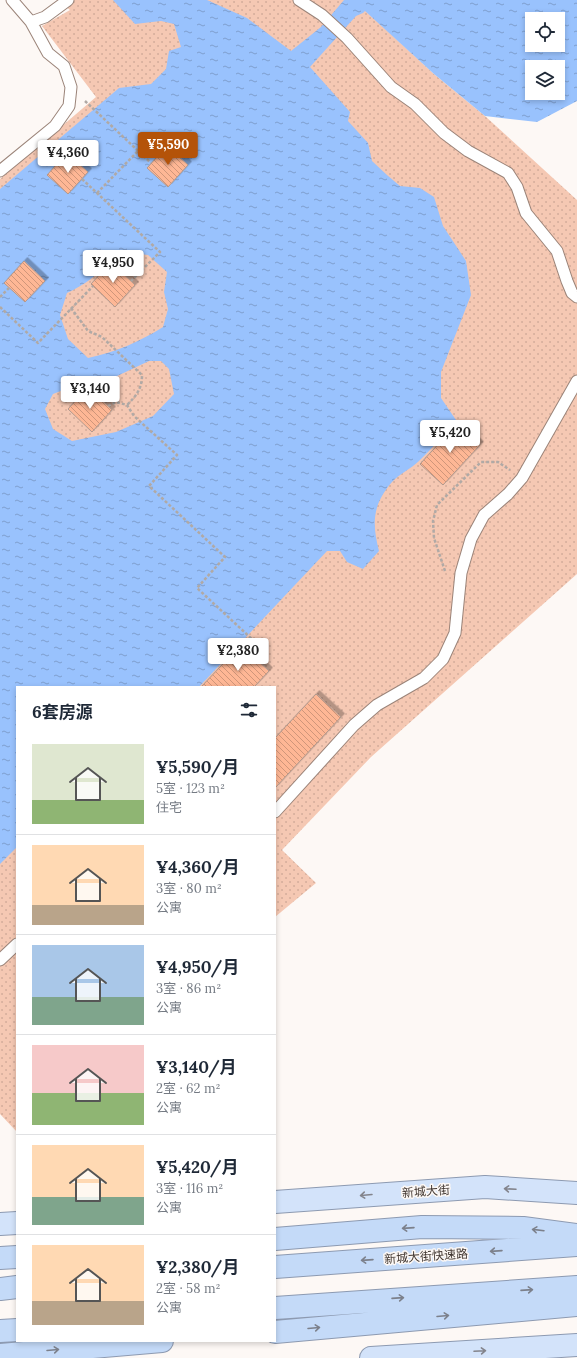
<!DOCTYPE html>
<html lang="zh">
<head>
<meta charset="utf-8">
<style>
  :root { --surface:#fff; --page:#f2f2f3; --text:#1f2937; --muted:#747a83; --line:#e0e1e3; --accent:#b45309 }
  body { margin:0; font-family:Lora,"Noto Sans SC",serif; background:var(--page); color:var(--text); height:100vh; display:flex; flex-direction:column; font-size:15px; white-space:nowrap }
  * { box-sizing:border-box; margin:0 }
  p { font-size:13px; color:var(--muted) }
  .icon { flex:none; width:22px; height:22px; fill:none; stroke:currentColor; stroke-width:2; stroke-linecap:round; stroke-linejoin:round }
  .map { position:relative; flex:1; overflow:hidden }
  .side { position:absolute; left:16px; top:686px; width:260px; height:656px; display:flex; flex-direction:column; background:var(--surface); border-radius:0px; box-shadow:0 2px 6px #0003 }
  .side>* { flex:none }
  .buttons { position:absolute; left:525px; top:12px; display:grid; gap:8px }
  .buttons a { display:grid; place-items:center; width:40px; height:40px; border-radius:0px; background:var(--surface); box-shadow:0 2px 6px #0003; font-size:20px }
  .price { position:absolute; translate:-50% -34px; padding:0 9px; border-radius:4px; background:#fff; color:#222; font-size:13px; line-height:26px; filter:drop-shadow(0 1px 2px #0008) }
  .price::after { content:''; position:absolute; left:50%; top:24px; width:12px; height:9px; margin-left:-6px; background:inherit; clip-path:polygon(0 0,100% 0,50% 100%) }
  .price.current { background:var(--accent); color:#fff }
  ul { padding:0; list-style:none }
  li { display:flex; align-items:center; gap:12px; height:100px; padding:0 16px }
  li+li { border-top:1px solid var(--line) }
  li span { display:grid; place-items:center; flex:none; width:112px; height:80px; border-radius:0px; color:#555 }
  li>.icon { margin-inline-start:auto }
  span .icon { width:48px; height:48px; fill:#fffc; stroke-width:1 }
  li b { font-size:17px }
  h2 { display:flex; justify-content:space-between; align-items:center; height:48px; padding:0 16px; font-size:17px }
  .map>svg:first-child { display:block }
  .park { fill:url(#park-dots) }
  .water { fill:url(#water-ripples); fill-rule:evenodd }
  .building { fill:url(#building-back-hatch); stroke:#b1998e; filter:url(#shadow) }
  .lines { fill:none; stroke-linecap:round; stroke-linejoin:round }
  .service-casing { stroke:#9b8479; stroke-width:13 }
  .primary-casing { stroke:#8d9ab1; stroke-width:24 }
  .trunk-casing { stroke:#8d9ab1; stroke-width:24 }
  .path { stroke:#b0a9a5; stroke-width:2.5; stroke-dasharray:3 2; stroke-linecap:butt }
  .service { stroke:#fff; stroke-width:11 }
  .primary { stroke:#d3e3fa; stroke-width:22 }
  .trunk { stroke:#c4daf8; stroke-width:22 }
  .oneway { stroke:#83848c }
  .oneway2 { stroke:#7c808b }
  .labels { text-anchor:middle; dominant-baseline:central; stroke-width:3; stroke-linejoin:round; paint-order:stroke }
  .street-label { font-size:12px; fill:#413732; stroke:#fdf8f5 }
</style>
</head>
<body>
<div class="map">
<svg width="577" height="1358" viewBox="0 0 577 1358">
  <defs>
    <pattern id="park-dots" width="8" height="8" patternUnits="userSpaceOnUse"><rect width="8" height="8" fill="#f5c8b3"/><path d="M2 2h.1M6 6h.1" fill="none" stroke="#d3ac9a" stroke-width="1.8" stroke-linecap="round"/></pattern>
    <pattern id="water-ripples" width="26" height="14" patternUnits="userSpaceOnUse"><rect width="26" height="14" fill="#99c2fd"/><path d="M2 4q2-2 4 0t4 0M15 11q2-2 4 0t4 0" fill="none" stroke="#7e9ecd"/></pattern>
    <pattern id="building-back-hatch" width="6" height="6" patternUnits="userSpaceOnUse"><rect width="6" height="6" fill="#feb795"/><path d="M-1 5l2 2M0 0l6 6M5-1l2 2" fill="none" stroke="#cf967a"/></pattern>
    <filter id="shadow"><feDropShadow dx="3.5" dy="-3.5" stdDeviation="0" flood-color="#0004"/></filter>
  </defs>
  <rect width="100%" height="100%" fill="#fdf8f5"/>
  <path class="park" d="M 57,0 L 354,0 L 434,74 L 485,116 L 577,200 L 577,574 L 371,757 L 282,850 L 316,883 L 275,917 L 275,687 L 17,687 L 17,1132 L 0,1114 L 0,179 L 96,97 L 42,26 L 70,10 Z"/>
  <path class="water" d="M 113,0 L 207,0 L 247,18 L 291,51 L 321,27 L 344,0 L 577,0 L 577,101 L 537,122 L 485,116 L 434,74 L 365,11 L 363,13 L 356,16 L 310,67 L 350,112 L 348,121 L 368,143 L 372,161 L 387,175 L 400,186 L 420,188 L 434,197 L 443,226 L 466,261 L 471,295 L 441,372 L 441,398 L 456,420 C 444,434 432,449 419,461 C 411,469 399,474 392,482 C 372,505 372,524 379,551 L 363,569 L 347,562 L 340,551 L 327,551 L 199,687 L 17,687 L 17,847 L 0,864 L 0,189 L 119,88 L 151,84 L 166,69 L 169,51 L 181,47 L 174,24 L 161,21 L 135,24 ZM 532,19 L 558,19 L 558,45 L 532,45 ZM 532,67 L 558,67 L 558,93 L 532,93 ZM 132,253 L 148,255 L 167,272 L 164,292 L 168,309 L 163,327 C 139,342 116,352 88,358 L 68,339 L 60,315 L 67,293 C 84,285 99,275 110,259 ZM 149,361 L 161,361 L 169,369 L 174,394 L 153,416 L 116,432 L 72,441 L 53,429 L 45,409 L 53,394 L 71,387 L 115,377 Z"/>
  <path class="building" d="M 167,146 L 188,165 L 168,187 L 147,168 Z
    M 67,153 L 88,172 L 68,194 L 47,175 Z
    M 24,261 L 45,281 L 25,302 L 4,283 Z
    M 111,262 L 135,285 L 115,307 L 91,284 Z
    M 88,387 L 112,410 L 92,432 L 68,409 Z
    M 457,424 L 480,445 L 443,485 L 420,464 Z
    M 241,645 L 269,671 L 254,687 L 201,687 Z
    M 316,694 L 341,717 L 275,788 L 275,738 Z"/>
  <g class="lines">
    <g class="service-casing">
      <path id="service" d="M 299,0 L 322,15 L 347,38 L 391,87 L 415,104 L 444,133 L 468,151 L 508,173 L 517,187 L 526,213 L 557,251 L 567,281 L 572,293 L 577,297
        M 31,22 L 45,17 L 68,0
        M 0,171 L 55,126 L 69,106 L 71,87 L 64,66 L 48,53 L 31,22 L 12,0
        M 275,812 L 354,725 L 377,705 L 424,678 L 443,659 L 455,633 L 461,573 L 471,539 L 484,515 L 508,494 L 522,478 L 577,381
        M 0,960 L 17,944"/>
    </g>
    <g class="primary-casing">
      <path id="primary" d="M 275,1202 L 485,1187 L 577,1193
        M 0,1224 L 17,1223
        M 371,1358 L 577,1345"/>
    </g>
    <g class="trunk-casing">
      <path id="trunk" d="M 275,1239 L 422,1227 L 523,1228 L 577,1235
        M 0,1258 L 17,1257
        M 275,1267 L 577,1245
        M 0,1289 L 17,1287
        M 275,1308 L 577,1287
        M 0,1331 L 17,1330
        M 275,1332 L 577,1305
        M 0,1355 L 162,1341"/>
    </g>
    <path class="path" d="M 85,101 L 151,163
      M 82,179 L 160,252 L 131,281
      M 97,193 L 138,151
      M 0,297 L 9,288
      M 0,307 L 38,343 L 93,286
      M 71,308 L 88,331 L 102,337 L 142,375 C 142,389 136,396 127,405
      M 108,406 L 116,402 L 127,405 L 134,416 L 177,455 L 149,486 L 225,557 L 197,588 L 253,640
      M 445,571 L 434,538 L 433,521 L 437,505 L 481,462 L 498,462 L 510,470"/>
    <use href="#service" class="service"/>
    <use href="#primary" class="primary"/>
    <use href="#trunk" class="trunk"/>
  </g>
  <defs><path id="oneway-shaft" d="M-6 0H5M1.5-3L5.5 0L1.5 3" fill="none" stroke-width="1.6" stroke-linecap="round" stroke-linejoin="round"/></defs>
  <g class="oneway">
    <use href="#oneway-shaft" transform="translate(510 1189) rotate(-177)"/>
    <use href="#oneway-shaft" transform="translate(366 1195) rotate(175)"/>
    <use href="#oneway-shaft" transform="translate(480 1351) rotate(-3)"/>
  </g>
  <g class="oneway2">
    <use href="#oneway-shaft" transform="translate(408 1228) rotate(176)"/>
    <use href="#oneway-shaft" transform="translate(538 1230) rotate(-173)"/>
    <use href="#oneway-shaft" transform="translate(496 1251) rotate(176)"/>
    <use href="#oneway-shaft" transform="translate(367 1260) rotate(176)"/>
    <use href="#oneway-shaft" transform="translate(527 1290) rotate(-4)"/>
    <use href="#oneway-shaft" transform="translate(398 1298) rotate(-4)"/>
    <use href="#oneway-shaft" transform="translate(443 1316) rotate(-5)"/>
    <use href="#oneway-shaft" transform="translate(314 1328) rotate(-5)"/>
    <use href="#oneway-shaft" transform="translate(53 1350) rotate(-5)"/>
  </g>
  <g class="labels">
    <g class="street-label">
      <text transform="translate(426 1191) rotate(-4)">新城大街</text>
      <text transform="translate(426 1256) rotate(-4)">新城大街快速路</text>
    </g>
  </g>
</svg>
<div class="buttons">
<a><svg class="icon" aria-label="locate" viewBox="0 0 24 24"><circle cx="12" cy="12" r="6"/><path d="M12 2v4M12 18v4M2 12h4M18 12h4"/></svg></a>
<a><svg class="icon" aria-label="layers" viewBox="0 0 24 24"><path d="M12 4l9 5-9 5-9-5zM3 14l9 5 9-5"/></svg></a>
</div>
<b class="price current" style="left:168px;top:166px">¥5,590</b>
<b class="price" style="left:68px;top:174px">¥4,360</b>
<b class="price" style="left:113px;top:284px">¥4,950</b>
<b class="price" style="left:90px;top:410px">¥3,140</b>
<b class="price" style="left:450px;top:454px">¥5,420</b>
<b class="price" style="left:238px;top:672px">¥2,380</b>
<section class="side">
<h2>6套房源<svg class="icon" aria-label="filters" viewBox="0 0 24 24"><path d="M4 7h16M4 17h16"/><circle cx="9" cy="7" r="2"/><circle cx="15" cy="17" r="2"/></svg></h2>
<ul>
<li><span style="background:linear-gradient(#dfe7d0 70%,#8fb573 0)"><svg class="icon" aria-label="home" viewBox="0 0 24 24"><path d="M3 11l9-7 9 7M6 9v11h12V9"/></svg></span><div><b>¥5,590/月</b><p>5室 · 123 m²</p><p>住宅</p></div></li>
<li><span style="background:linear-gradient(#ffd9b3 75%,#b9a48a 0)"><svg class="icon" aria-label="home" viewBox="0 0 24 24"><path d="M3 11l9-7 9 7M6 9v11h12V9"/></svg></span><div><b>¥4,360/月</b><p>3室 · 80 m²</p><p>公寓</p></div></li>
<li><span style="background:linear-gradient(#a9c7e8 65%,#7fa58c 0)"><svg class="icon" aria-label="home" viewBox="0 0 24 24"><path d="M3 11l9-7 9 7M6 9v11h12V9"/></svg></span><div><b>¥4,950/月</b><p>3室 · 86 m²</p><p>公寓</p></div></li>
<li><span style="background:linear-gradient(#f6c9c9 60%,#8fb573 0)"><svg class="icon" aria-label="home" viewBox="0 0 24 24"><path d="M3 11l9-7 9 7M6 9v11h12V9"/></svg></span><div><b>¥3,140/月</b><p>2室 · 62 m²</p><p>公寓</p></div></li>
<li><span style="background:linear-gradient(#ffd9b3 65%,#7fa58c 0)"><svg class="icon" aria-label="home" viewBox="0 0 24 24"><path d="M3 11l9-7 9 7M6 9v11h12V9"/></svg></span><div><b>¥5,420/月</b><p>3室 · 116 m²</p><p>公寓</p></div></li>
<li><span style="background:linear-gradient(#ffd9b3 70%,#b9a48a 0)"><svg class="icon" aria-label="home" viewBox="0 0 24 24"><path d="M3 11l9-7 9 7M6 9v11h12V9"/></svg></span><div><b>¥2,380/月</b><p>2室 · 58 m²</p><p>公寓</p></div></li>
</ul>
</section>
</div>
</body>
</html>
